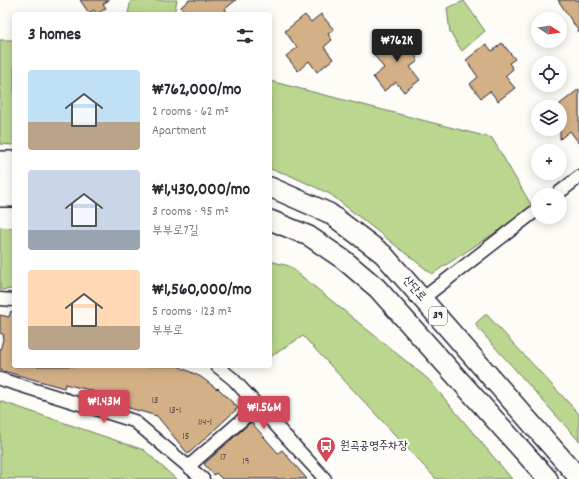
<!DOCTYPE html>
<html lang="en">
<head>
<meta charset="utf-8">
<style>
  :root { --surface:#fff; --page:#f7f7f7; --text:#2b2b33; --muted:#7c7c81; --accent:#d1495b }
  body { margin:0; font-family:Dekko,"Poor Story",sans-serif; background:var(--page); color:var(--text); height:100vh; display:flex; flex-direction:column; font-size:15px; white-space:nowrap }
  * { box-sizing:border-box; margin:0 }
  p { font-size:13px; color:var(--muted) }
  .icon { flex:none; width:22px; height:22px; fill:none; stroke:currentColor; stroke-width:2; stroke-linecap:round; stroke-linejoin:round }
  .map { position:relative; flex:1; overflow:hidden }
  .side { position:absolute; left:12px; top:12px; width:260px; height:356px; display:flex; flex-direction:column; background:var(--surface); border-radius:4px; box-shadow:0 2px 10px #0003 }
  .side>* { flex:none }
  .needle { width:26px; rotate:102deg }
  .tools { position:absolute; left:531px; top:12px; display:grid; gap:8px }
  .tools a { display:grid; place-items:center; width:36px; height:36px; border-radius:50%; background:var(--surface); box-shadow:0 2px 10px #0003; font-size:20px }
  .price { position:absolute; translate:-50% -34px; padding:0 9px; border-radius:4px; background:var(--accent); color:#fff; font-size:13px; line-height:26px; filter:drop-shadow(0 1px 2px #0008) }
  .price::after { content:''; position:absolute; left:50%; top:24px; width:12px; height:9px; margin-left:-6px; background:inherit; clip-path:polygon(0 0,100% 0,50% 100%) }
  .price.on { background:#222; color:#fff }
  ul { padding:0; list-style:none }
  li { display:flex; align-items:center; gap:12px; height:100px; padding:0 16px }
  li span { display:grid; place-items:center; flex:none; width:112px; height:80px; border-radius:4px; color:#555 }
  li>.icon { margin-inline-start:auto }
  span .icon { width:48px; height:48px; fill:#fffc; stroke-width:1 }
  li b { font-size:17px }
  h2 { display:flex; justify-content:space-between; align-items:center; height:48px; padding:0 16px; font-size:17px }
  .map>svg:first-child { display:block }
  .green { fill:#bbd68e; stroke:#6e7c64 }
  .building { fill:#d4b086; stroke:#22223b }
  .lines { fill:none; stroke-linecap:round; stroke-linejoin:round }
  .minor-casing { stroke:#22223b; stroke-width:15 }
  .primary-casing { stroke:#22223b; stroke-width:22 }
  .minor { stroke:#fdfcf7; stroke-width:12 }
  .primary { stroke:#fdfcf7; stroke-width:19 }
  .labels { text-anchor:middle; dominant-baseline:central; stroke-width:4; stroke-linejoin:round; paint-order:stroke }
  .number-label { font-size:10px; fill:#4e464e }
  .shield { fill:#fdfcf7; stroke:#646373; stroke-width:1 }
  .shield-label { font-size:11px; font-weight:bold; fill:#22223b }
  .street-label { font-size:12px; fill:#22223b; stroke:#fdfcf7 }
  .poi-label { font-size:12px; fill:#22223b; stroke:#fdfcf7; text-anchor:start }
</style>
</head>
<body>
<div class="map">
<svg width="579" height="479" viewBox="0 0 579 479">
  <rect width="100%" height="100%" fill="#fdfcf7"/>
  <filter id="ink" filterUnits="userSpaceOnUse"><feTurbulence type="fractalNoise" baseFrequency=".025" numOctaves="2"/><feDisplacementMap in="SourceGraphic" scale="8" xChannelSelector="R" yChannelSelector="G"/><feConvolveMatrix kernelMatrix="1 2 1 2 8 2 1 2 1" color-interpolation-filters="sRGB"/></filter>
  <g filter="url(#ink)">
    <path class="green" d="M 131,0 L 177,0 L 174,14 L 128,14 Z
      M 464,1 L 485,31 L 462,51 L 450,32 L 447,8 Z
      M 0,40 L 14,40 L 14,145 L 0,144 Z
      M 270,81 L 492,138 L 533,208 L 432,274 L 330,194 L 287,174 L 270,169 Z
      M 0,227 L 14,228 L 14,289 L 0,290 Z
      M 270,261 L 289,266 L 428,379 L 512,479 L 436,479 L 303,336 L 270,357 Z
      M 485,315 L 487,315 L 579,414 L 579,441 L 477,327 L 476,323 Z
      M 0,401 L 144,450 L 176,479 L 0,479 Z"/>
    <path class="building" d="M 80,0 L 109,0 L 103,4 L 106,8 L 97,14 L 94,10 L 89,13 Z
      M 189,0 L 236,0 L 225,9 L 228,14 L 187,14 L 181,7 Z
      M 558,0 L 579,0 L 579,32 Z
      M 321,14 L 334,30 L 328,34 L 332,40 L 324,47 L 333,59 L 317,72 L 309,61 L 298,71 L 286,56 L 297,48 L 285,31 L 305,15 L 311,22 Z
      M 408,35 L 420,50 L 415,55 L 418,61 L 410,67 L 420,80 L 404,92 L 396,82 L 384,91 L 373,77 L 384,68 L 372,52 L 392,36 L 398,43 Z
      M 502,43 L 515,59 L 509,63 L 513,69 L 505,76 L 515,88 L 498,101 L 490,91 L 481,98 L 470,84 L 478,77 L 466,60 L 486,44 L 492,51 Z
      M 579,89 L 579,143 L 570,131 L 560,139 L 560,104 Z
      M 11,311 L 14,312 L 14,366 L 178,366 L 201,377 L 217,389 L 218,388 L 238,408 L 188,454 L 157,416 L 94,398 L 95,393 L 93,391 L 65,384 L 64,388 L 0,370 L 0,351 L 4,335 L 0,333 L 0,315 L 9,317 Z
      M 251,422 L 278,453 L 282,450 L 307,479 L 222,479 L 216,473 L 214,475 L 204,464 Z"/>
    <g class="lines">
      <g class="minor-casing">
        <path id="minor" d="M 556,195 L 579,177
          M 0,299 L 14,300
          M 422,299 L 538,209
          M 217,366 L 233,379 L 325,479
          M 0,379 L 134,421 L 203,479
          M 189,466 L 259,405"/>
      </g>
      <g class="primary-casing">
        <path id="primary" d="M 0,161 L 14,161
          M 0,180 L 14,180
          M 270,187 L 329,213 L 383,254 L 579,478
          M 0,197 L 14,197
          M 270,220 L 309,236 L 344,260 L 377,288 L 548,479"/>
      </g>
      <use href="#minor" class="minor"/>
      <use href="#primary" class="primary"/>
    </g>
  </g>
  <defs>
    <g id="bus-pin" transform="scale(1)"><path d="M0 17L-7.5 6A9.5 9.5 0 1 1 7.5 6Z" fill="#d1495b" stroke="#fdfcf7"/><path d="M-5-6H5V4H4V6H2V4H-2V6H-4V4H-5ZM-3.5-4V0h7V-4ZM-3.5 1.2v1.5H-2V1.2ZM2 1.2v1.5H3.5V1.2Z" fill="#fff"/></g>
  </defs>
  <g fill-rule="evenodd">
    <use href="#bus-pin" x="326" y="446"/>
  </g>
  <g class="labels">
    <g class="number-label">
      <text x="155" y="401">13</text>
      <text x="175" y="411">13-1</text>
      <text x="205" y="423">114-1</text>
      <text x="186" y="437">15</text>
      <text x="223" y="458">17</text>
      <text x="246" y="462">19</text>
    </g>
    <rect class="shield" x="429" y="307" width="18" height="18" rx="3"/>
    <g class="shield-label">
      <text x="438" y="316">39</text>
    </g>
    <g class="street-label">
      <text transform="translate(414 289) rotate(49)">산단로</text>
    </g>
    <g class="poi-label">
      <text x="340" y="446">원곡공영주차장</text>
    </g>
  </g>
</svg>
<div class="tools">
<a><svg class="needle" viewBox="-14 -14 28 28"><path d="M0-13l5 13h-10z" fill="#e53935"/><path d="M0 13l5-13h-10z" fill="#7c7c81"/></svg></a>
<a><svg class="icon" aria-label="locate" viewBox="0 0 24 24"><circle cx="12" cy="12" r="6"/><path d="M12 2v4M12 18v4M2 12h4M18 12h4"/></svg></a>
<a><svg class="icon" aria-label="layers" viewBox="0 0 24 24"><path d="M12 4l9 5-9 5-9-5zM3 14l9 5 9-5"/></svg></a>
<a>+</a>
<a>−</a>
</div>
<b class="price on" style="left:397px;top:63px">₩762K</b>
<b class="price" style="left:104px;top:424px">₩1.43M</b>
<b class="price" style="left:264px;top:430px">₩1.56M</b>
<section class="side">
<h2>3 homes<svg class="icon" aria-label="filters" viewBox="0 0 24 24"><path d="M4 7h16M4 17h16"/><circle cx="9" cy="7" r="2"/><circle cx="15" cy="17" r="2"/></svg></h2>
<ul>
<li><span style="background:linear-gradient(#bfe0f5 65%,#b9a48a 0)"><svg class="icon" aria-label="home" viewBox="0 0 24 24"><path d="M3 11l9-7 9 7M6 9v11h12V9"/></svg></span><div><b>₩762,000/mo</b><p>2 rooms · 62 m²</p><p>Apartment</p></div></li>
<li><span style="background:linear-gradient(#c9d6e8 75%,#9aa5b1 0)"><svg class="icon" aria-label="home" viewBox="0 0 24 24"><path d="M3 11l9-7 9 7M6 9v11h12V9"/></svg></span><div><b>₩1,430,000/mo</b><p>3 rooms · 95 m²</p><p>부부로7길</p></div></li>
<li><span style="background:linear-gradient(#ffd9b3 70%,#b9a48a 0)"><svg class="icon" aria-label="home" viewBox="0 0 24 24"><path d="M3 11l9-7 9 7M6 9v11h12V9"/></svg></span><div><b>₩1,560,000/mo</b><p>5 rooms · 123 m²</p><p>부부로</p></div></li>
</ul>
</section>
</div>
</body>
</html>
